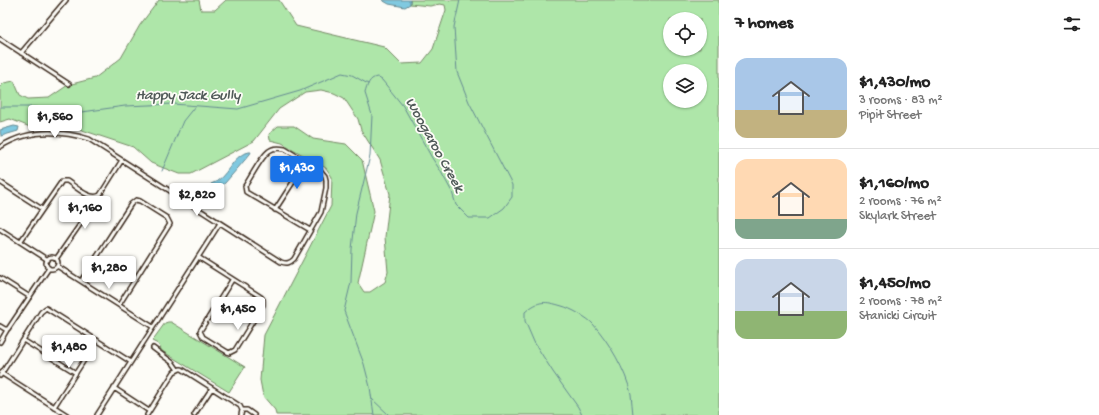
<!DOCTYPE html>
<html lang="en">
<head>
<meta charset="utf-8">
<style>
  :root { --surface:#fff; --page:#f6f6f6; --text:#222; --muted:#767676; --line:#e0e0e0; --accent:#1a73e8 }
  body { margin:0; font-family:"Gochi Hand",sans-serif; background:var(--page); color:var(--text); height:100vh; display:flex; flex-direction:column; font-size:15px; white-space:nowrap }
  * { box-sizing:border-box; margin:0 }
  p { font-size:13px; color:var(--muted) }
  .icon { flex:none; width:22px; height:22px; fill:none; stroke:currentColor; stroke-width:2; stroke-linecap:round; stroke-linejoin:round }
  .map { position:relative; flex:1; overflow:hidden }
  .details { display:flex; flex-direction:column; background:var(--surface); width:380px }
  .details>* { flex:none }
  .controls { position:absolute; left:663px; top:12px; display:grid; gap:8px }
  .controls a { display:grid; place-items:center; width:44px; height:44px; border-radius:50%; background:var(--surface); box-shadow:0 1px 3px #0004; font-size:20px }
  .price { position:absolute; translate:-50% -34px; padding:0 9px; border-radius:4px; background:#fff; color:#222; font-size:13px; line-height:26px; filter:drop-shadow(0 1px 2px #0008) }
  .price::after { content:''; position:absolute; left:50%; top:24px; width:12px; height:9px; margin-left:-6px; background:inherit; clip-path:polygon(0 0,100% 0,50% 100%) }
  .price.selected { background:var(--accent); color:#fff }
  ul { padding:0; list-style:none }
  li { display:flex; align-items:center; gap:12px; height:100px; padding:0 16px }
  li+li { border-top:1px solid var(--line) }
  li span { display:grid; place-items:center; flex:none; width:112px; height:80px; border-radius:12px; color:#555 }
  li>.icon { margin-inline-start:auto }
  span .icon { width:48px; height:48px; fill:#fffc; stroke-width:1 }
  li b { font-size:17px }
  h2 { display:flex; justify-content:space-between; align-items:center; height:48px; padding:0 16px; font-size:17px }
  main { display:flex; flex:1; min-height:0 }
  .map>svg:first-child { display:block }
  .green { fill:#aee6a9; stroke:#748864; fill-rule:evenodd }
  .water { fill:#80c9e0; stroke:#648992 }
  .lines { fill:none; stroke-linecap:round; stroke-linejoin:round }
  .stream { stroke:#648992; stroke-width:1 }
  .minor-casing { stroke:#3b2a1e; stroke-width:6 }
  .minor { stroke:#fdfcf7; stroke-width:3 }
  .labels { text-anchor:middle; dominant-baseline:central; stroke-width:3.5; stroke-linejoin:round; paint-order:stroke }
  .water-label { font-size:15px; font-style:italic; fill:#505a58; stroke:#fdfcf7 }
</style>
</head>
<body>
<main>
<div class="map">
<svg width="719" height="415" viewBox="0 0 719 415">
  <rect width="100%" height="100%" fill="#fdfcf7"/>
  <filter id="ink" filterUnits="userSpaceOnUse"><feTurbulence type="fractalNoise" baseFrequency=".025" numOctaves="2"/><feDisplacementMap in="SourceGraphic" scale="8" xChannelSelector="R" yChannelSelector="G"/><feConvolveMatrix kernelMatrix="1 2 1 2 8 2 1 2 1" color-interpolation-filters="sRGB"/></filter>
  <g filter="url(#ink)">
    <path class="green" d="M 159,0 L 199,0 L 201,10 L 215,10 L 226,0 L 279,0 L 296,26 L 384,47 L 401,64 L 422,63 L 433,49 L 446,10 L 445,5 L 440,4 L 430,6 L 410,4 L 410,0 L 719,0 L 719,415 L 276,415 L 275,410 L 263,396 L 260,380 L 264,335 L 331,206 L 332,177 L 326,168 L 282,143 L 270,140 L 269,134 L 278,126 L 294,126 L 313,139 L 346,144 L 362,160 L 374,211 L 358,283 L 364,292 L 370,292 L 385,282 L 388,272 L 385,237 L 390,194 L 380,160 L 361,130 L 358,119 L 344,98 L 334,93 L 321,90 L 305,92 L 279,109 L 254,141 L 191,174 L 179,174 L 151,163 L 133,147 L 64,124 L 30,127 L 10,119 L 0,122 L 0,87 L 4,83 L 14,81 L 20,95 L 28,99 L 49,98 L 68,85 L 95,78 L 121,58 L 140,25 ZM 670,19 L 700,19 L 700,49 L 670,49 ZM 670,71 L 700,71 L 700,101 L 670,101 Z
      M 168,322 L 171,322 L 245,367 L 229,392 L 162,351 L 158,344 L 152,341 L 165,323 Z"/>
    <path class="water" d="M 382,0 L 410,0 L 410,4 L 405,7 L 389,4 Z
      M 14,126 L 19,127 L 18,131 L 1,136 L 0,130 Z
      M 249,152 L 251,152 L 250,154 L 225,183 L 221,186 L 211,189 L 211,184 C 228,179 231,155 249,152 Z"/>
    <g class="lines">
      <path class="stream" d="M 0,107 L 34,107 L 82,112 L 125,106 L 173,104 L 238,109 L 300,91 L 342,73 L 352,75 L 368,84
        M 162,171 L 183,121 L 195,106
        M 372,399 L 389,415
        M 374,415 L 370,387 L 364,364 L 344,311 L 351,282 L 352,249 L 356,213 L 370,156 L 372,115 L 365,93 C 367,86 369,78 377,77 L 382,80 L 403,106 L 432,158 L 440,170 L 452,192 L 456,205 L 469,218 L 490,218 L 504,208 L 512,197 L 512,185 L 469,102 L 457,72 L 454,27 L 460,0
        M 582,415 L 578,407 L 553,372 L 534,342 L 525,321 L 525,312 C 539,300 545,301 562,306 C 570,308 588,318 593,324 C 609,342 626,371 631,394 C 632,401 632,408 633,415"/>
      <g class="minor-casing">
        <path id="minor" d="M 0,39 L 69,84
          M 21,53 L 66,0
          M 0,147 C 28,129 59,130 89,139 L 281,262 C 287,264 290,263 294,259 L 321,212 L 326,188 L 326,180 L 325,176 L 320,170 L 285,149 C 280,148 274,147 269,151 C 261,157 251,177 245,186 L 246,192 L 310,230
          M 0,182 L 42,209
          M 275,210 L 306,162
          M 0,229 L 48,260
          M 20,242 L 62,181 L 67,181 C 75,186 90,201 100,195 L 122,160
          M 198,257 L 261,297 L 263,300 L 263,305 L 235,350 L 229,353 L 203,337 L 200,331 L 232,280
          M46 263a6 6 0 1 1 12 0a6 6 0 1 1-12 0Z
          M 56,259 L 95,203 L 95,197
          M 57,266 L 153,327
          M 0,278 L 30,297
          M 81,281 L 131,204 L 136,200 L 140,201 L 167,218 L 170,224 L 119,305
          M 0,326 L 5,329 L 8,329 L 49,268
          M 23,340 L 76,373
          M 0,342 L 7,330
          M 153,348 L 173,363 L 178,370
          M 1,373 L 67,415
          M 0,376 L 41,312 L 46,308 L 131,362
          M 114,388 L 149,411
          M 54,407 L 97,340
          M 242,410 L 247,410 L 254,415
          M 97,415 L 220,223
          M 147,415 L 174,372 L 180,369 L 182,369 L 240,406 L 242,410 L 241,415
          M 194,415 L 212,388"/>
      </g>
      <use href="#minor" class="minor"/>
    </g>
  </g>
  <g class="labels">
    <g class="water-label">
      <text x="188" y="96">Happy Jack Gully</text>
      <text transform="translate(434 145) rotate(61)">Woogaroo Creek</text>
    </g>
  </g>
</svg>
<div class="controls">
<a><svg class="icon" aria-label="locate" viewBox="0 0 24 24"><circle cx="12" cy="12" r="6"/><path d="M12 2v4M12 18v4M2 12h4M18 12h4"/></svg></a>
<a><svg class="icon" aria-label="layers" viewBox="0 0 24 24"><path d="M12 4l9 5-9 5-9-5zM3 14l9 5 9-5"/></svg></a>
</div>
<b class="price" style="left:55px;top:139px">$1,560</b>
<b class="price selected" style="left:297px;top:190px">$1,430</b>
<b class="price" style="left:197px;top:217px">$2,820</b>
<b class="price" style="left:85px;top:230px">$1,160</b>
<b class="price" style="left:109px;top:290px">$1,280</b>
<b class="price" style="left:238px;top:331px">$1,450</b>
<b class="price" style="left:69px;top:369px">$1,480</b>
</div>
<section class="details">
<h2>7 homes<svg class="icon" aria-label="filters" viewBox="0 0 24 24"><path d="M4 7h16M4 17h16"/><circle cx="9" cy="7" r="2"/><circle cx="15" cy="17" r="2"/></svg></h2>
<ul>
<li><span style="background:linear-gradient(#a9c7e8 65%,#c2b280 0)"><svg class="icon" aria-label="home" viewBox="0 0 24 24"><path d="M3 11l9-7 9 7M6 9v11h12V9"/></svg></span><div><b>$1,430/mo</b><p>3 rooms · 83 m²</p><p>Pipit Street</p></div></li>
<li><span style="background:linear-gradient(#ffd9b3 75%,#7fa58c 0)"><svg class="icon" aria-label="home" viewBox="0 0 24 24"><path d="M3 11l9-7 9 7M6 9v11h12V9"/></svg></span><div><b>$1,160/mo</b><p>2 rooms · 76 m²</p><p>Skylark Street</p></div></li>
<li><span style="background:linear-gradient(#c9d6e8 65%,#8fb573 0)"><svg class="icon" aria-label="home" viewBox="0 0 24 24"><path d="M3 11l9-7 9 7M6 9v11h12V9"/></svg></span><div><b>$1,450/mo</b><p>2 rooms · 78 m²</p><p>Stanicki Circuit</p></div></li>
</ul>
</section>
</main>
</body>
</html>
